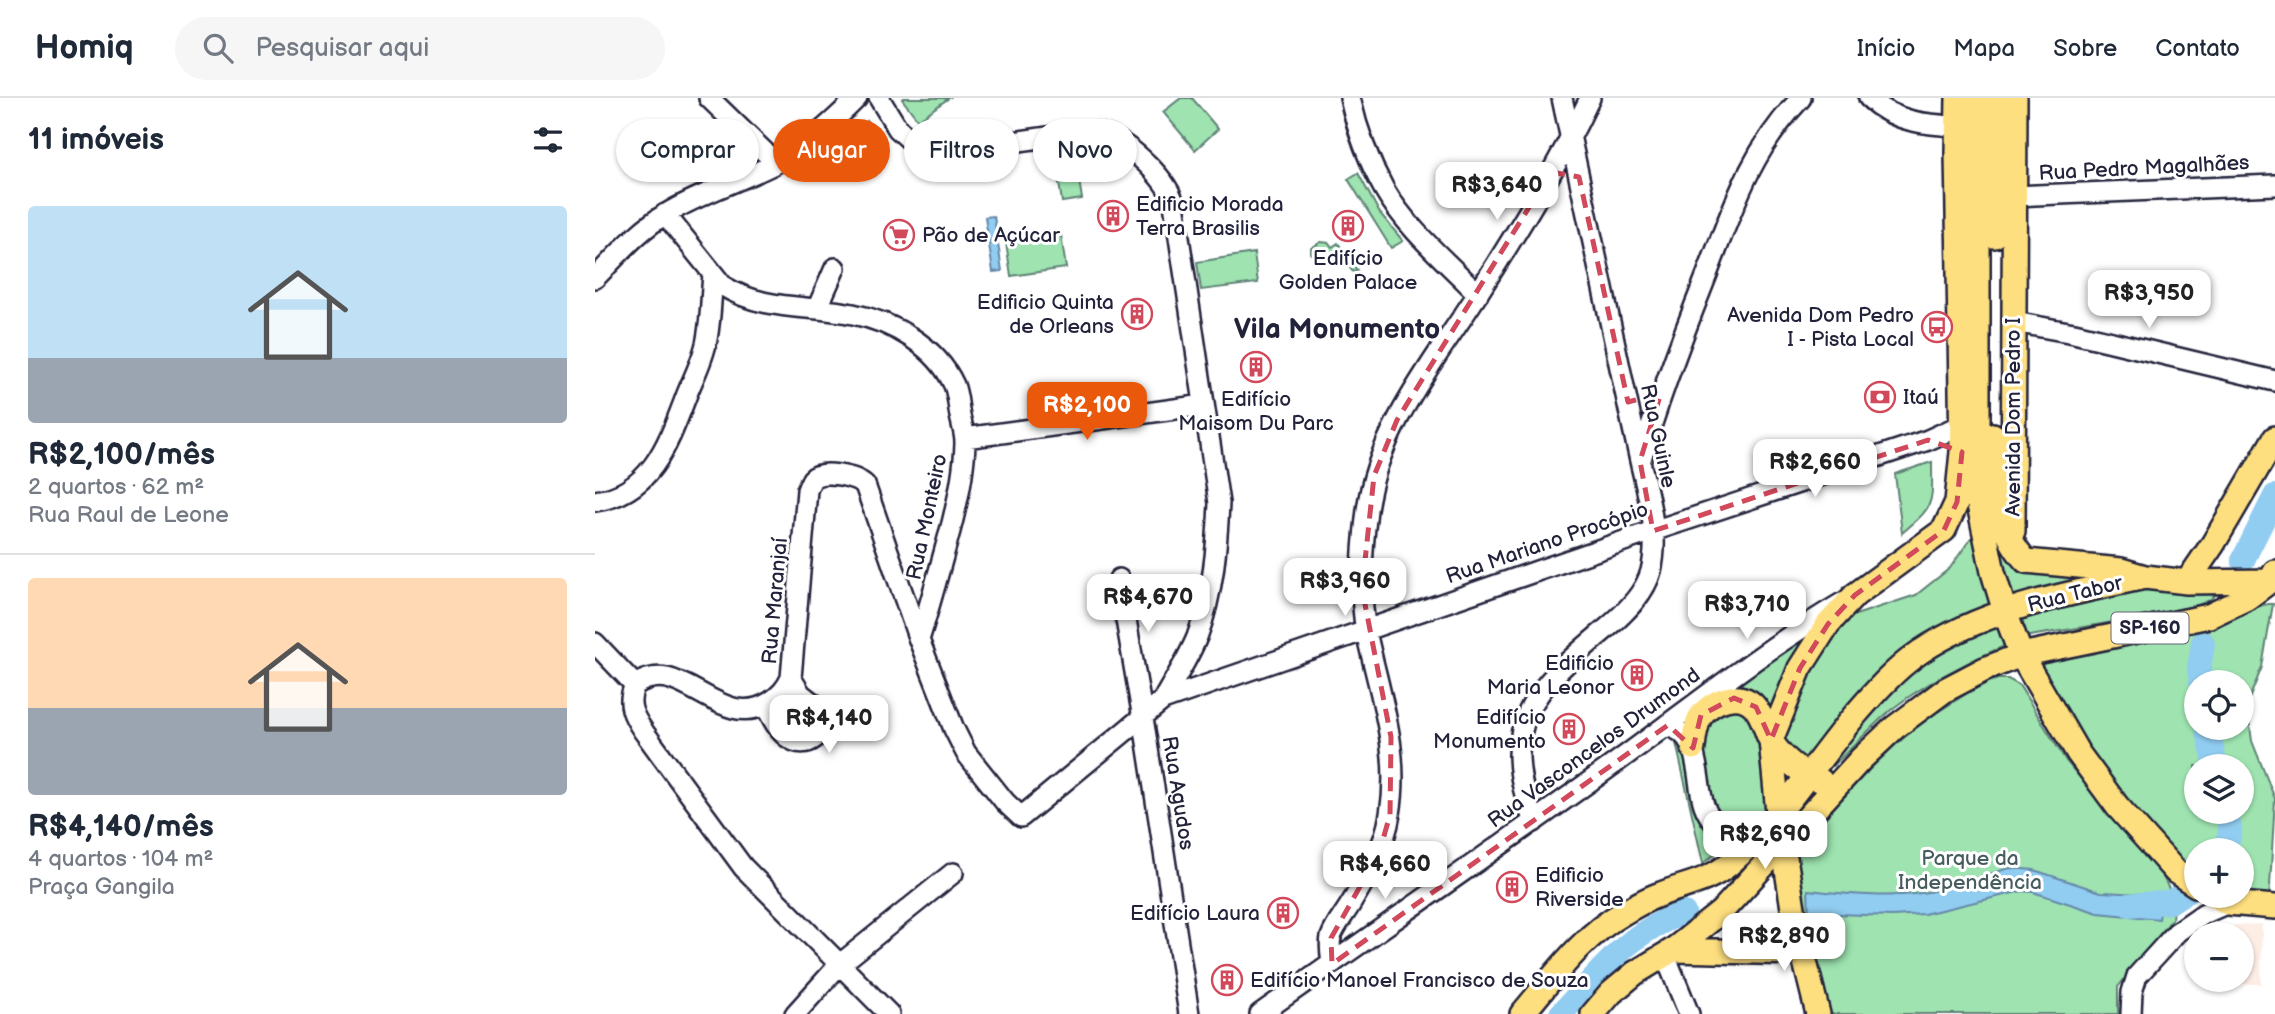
<!DOCTYPE html>
<html lang="pt">
<head>
<meta charset="utf-8">
<style>
  :root { --surface:#fff; --page:#f6f6f7; --text:#1f2937; --muted:#747a83; --line:#e0e1e3; --accent:#ea580c }
  body { margin:0; font-family:"Balsamiq Sans",sans-serif; background:var(--page); color:var(--text); height:100vh; display:flex; flex-direction:column; font-size:26px; white-space:nowrap }
  * { box-sizing:border-box; margin:0 }
  p { font-size:23px; color:var(--muted) }
  .icon { flex:none; width:38px; height:38px; fill:none; stroke:currentColor; stroke-width:2; stroke-linecap:round; stroke-linejoin:round }
  .map { position:relative; flex:1; overflow:hidden }
  .sheet { display:flex; flex-direction:column; background:var(--surface); width:595px }
  .sheet>* { flex:none }
  .guide { position:absolute; left:21px; top:21px; width:665px; height:63px; display:flex; gap:14px }
  .fabs { position:absolute; left:1589px; top:572px; display:grid; gap:14px }
  .fabs a { display:grid; place-items:center; width:70px; height:70px; border-radius:50%; background:var(--surface); box-shadow:0 2px 5px #0004; font-size:35px }
  .price { position:absolute; translate:-50% -60px; padding:0 16px; border-radius:14px; background:#fff; color:#222; font-size:23px; line-height:46px; filter:drop-shadow(0 2px 4px #0008) }
  .price::after { content:''; position:absolute; left:50%; top:42px; width:21px; height:16px; margin-left:-10px; background:inherit; clip-path:polygon(0 0,100% 0,50% 100%) }
  .price.selected { background:var(--accent); color:#fff }
  ul { padding:0; list-style:none }
  li { display:grid; align-content:center; gap:14px; height:371px; padding:0 28px }
  li+li { border-top:2px solid var(--line) }
  li span { display:grid; place-items:center; height:217px; border-radius:7px; color:#555 }
  li>.icon { margin-inline-start:auto }
  span .icon { width:126px; height:126px; fill:#fffc; stroke-width:1 }
  li b { font-size:30px }
  h2 { display:flex; justify-content:space-between; align-items:center; height:84px; padding:0 28px; font-size:30px }
  .tag { padding:0 24px; border-radius:32px; background:var(--surface); box-shadow:0 2px 5px #0004; font-size:24px; line-height:63px }
  .tag.selected { background:var(--accent); color:#fff }
  header { display:flex; align-items:center; gap:42px; box-sizing:border-box; height:98px; padding:0 35px; background:var(--surface); border-bottom:2px solid var(--line) }
  header strong { font-size:33px }
  nav { display:flex; gap:38px; margin-inline-start:auto; font-size:24px }
  .search { width:490px; height:63px; background:var(--page); display:flex; align-items:center; gap:18px; box-sizing:border-box; padding:0 24px; border-radius:38px; color:var(--muted); font-size:26px }
  main { display:flex; flex:1; min-height:0 }
  .map>svg:first-child { display:block }
  .built { fill:#fdeee5 }
  .green { fill:#9ee3b0; stroke:#608276; stroke-width:2; fill-rule:evenodd }
  .water { fill:#91ccf1; stroke:#6588a8; stroke-width:2 }
  .lines { fill:none; stroke-linecap:round; stroke-linejoin:round }
  .river { stroke:#91ccf1; stroke-width:24 }
  .minor-casing { stroke:#22223b; stroke-width:24 }
  .major-casing { stroke:#22223b; stroke-width:28 }
  .minor { stroke:#fff; stroke-width:19 }
  .major { stroke:#fedf80; stroke-width:23 }
  .marked { fill:none; stroke:#d1495b; stroke-width:5; stroke-dasharray:14 9; stroke-linejoin:round }
  .labels { text-anchor:middle; dominant-baseline:central; stroke-width:6; stroke-linejoin:round; paint-order:stroke }
  .shield { fill:#fff; stroke:#646476; stroke-width:2 }
  .shield-label { font-size:19px; font-weight:bold; fill:#22223b }
  .street-label { font-size:21px; fill:#22223b; stroke:#fff }
  .poi-label { font-size:21px; fill:#22223b; stroke:#fff; text-anchor:start }
  .park-label { font-size:21px; fill:#475c5e; stroke:#fff }
  .district-label { font-size:28px; font-weight:bold; fill:#22223b; stroke:#fff }
</style>
</head>
<body>
<header>
<strong>Homiq</strong>
<div class="search"><svg class="icon" aria-label="search" viewBox="0 0 24 24"><circle cx="10" cy="10" r="6"/><path d="M15 15l6 6"/></svg>Pesquisar aqui</div>
<nav><a>Início</a><a>Mapa</a><a>Sobre</a><a>Contato</a></nav>
</header>
<main>
<section class="sheet">
<h2>11 imóveis<svg class="icon" aria-label="filters" viewBox="0 0 24 24"><path d="M4 7h16M4 17h16"/><circle cx="9" cy="7" r="2"/><circle cx="15" cy="17" r="2"/></svg></h2>
<ul>
<li><span style="background:linear-gradient(#bfe0f5 70%,#9aa5b1 0)"><svg class="icon" aria-label="home" viewBox="0 0 24 24"><path d="M3 11l9-7 9 7M6 9v11h12V9"/></svg></span><div><b>R$2,100/mês</b><p>2 quartos · 62 m²</p><p>Rua Raul de Leone</p></div></li>
<li><span style="background:linear-gradient(#ffd9b3 60%,#9aa5b1 0)"><svg class="icon" aria-label="home" viewBox="0 0 24 24"><path d="M3 11l9-7 9 7M6 9v11h12V9"/></svg></span><div><b>R$4,140/mês</b><p>4 quartos · 104 m²</p><p>Praça Gangila</p></div></li>
</ul>
</section>
<div class="map">
<svg width="1680" height="916" viewBox="0 0 1680 916">
  <rect width="100%" height="100%" fill="#fff"/>
  <filter id="ink" filterUnits="userSpaceOnUse"><feTurbulence type="fractalNoise" baseFrequency=".0143" numOctaves="2"/><feDisplacementMap in="SourceGraphic" scale="14" xChannelSelector="R" yChannelSelector="G"/><feConvolveMatrix kernelMatrix="1 2 1 2 8 2 1 2 1" color-interpolation-filters="sRGB"/></filter>
  <g filter="url(#ink)">
    <path class="built" d="M 1667,826 L 1666,886 L 1644,886 L 1644,882 L 1647,882 L 1647,836 L 1640,836 L 1639,827 Z"/>
    <path class="green" d="M 309,0 L 354,0 L 323,22 L 307,1 Z
      M 586,0 L 597,0 L 623,31 L 600,52 L 568,14 Z
      M 272,23 L 291,59 L 250,52 Z
      M 481,63 L 487,101 L 467,104 L 461,66 Z
      M 763,75 L 784,114 L 808,143 L 796,150 L 753,81 Z
      M 466,137 L 471,170 L 416,178 L 411,145 Z
      M 726,144 L 734,145 L 737,149 L 743,145 L 762,172 L 758,174 L 741,152 L 723,165 L 716,155 L 716,150 Z
      M 659,155 L 663,185 L 606,192 L 602,164 Z
      M 1337,364 C 1337,407 1341,406 1307,435 L 1300,376 Z
      M 1376,440 L 1416,452 L 1623,494 L 1615,502 L 1590,512 L 1435,538 C 1390,554 1326,586 1290,617 C 1269,636 1250,658 1228,676 C 1190,708 1148,736 1108,765 L 1079,636 L 1081,628 L 1212,533 L 1321,497 L 1355,470 Z
      M 1673,506 L 1678,506 L 1667,569 L 1652,606 L 1657,643 L 1680,701 L 1674,805 L 1647,798 L 1647,752 L 1601,752 L 1601,785 L 1507,674 L 1439,559 ZM 1601,584 L 1647,584 L 1647,630 L 1601,630 ZM 1601,668 L 1647,668 L 1647,714 L 1601,714 Z
      M 1403,581 L 1413,581 L 1424,587 L 1471,663 L 1568,779 L 1579,801 L 1577,821 L 1523,889 L 1523,916 L 1232,916 L 1216,852 L 1201,753 C 1250,697 1296,641 1360,603 C 1374,594 1387,585 1403,581 Z"/>
    <path class="water" d="M 399,118 L 407,173 L 398,174 L 390,119 Z
      M 1415,770 L 1439,772 L 1506,794 L 1568,797 L 1564,821 L 1503,815 L 1438,794 L 1427,793 L 1329,816 L 1297,818 L 1214,815 L 1213,792 C 1255,796 1301,802 1343,792 C 1367,787 1391,776 1415,770 Z"/>
    <g class="lines">
      <path class="river" d="M 1648,462 L 1680,398
        M 1606,584 L 1604,571 L 1608,545
        M 1612,630 L 1621,668
        M 1631,752 L 1635,733 L 1632,714
        M 1534,807 L 1575,804 L 1601,787
        M 966,916 C 1003,876 1035,832 1089,815"/>
      <g class="minor-casing">
        <path id="minor" d="M 114,0 L 181,65
          M 284,0 L 303,31 L 315,42 L 343,51 L 367,51 L 488,34 C 498,35 506,35 515,39 C 537,48 574,83 579,106 L 624,405 C 622,449 618,497 602,539 C 593,561 579,582 568,602
          M 755,0 C 762,31 774,64 789,91 C 812,131 851,163 883,196
          M 1274,0 C 1299,24 1331,27 1364,28
          M 1419,98 L 1680,87
          M 70,116 L 128,188 C 168,213 214,207 258,216 C 298,224 341,248 359,287 C 363,297 363,308 365,318 C 367,327 370,336 370,345 C 369,379 361,412 352,444 C 343,477 334,510 324,542
          M 0,180 C 22,158 43,132 71,116 C 107,94 147,83 183,64 C 213,47 238,24 262,0
          M 222,211 L 240,170
          M 1419,224 L 1479,235 L 1680,283
          M 370,340 L 609,307
          M 1046,361 C 1064,300 1086,242 1109,184 C 1137,113 1153,56 1206,0
          M 0,403 C 57,396 74,343 92,296 C 99,278 109,260 112,241 C 116,220 116,198 118,176
          M 524,481 L 551,638 L 594,916
          M 0,545 L 40,587
          M 170,607 C 176,618 182,631 192,639 C 213,655 233,635 228,613 L 206,596 L 196,580
          M 1071,628 C 1107,633 1100,681 1109,707 C 1115,726 1135,740 1151,750
          M 939,724 C 901,626 939,591 1011,531 C 1029,516 1050,496 1056,473 C 1065,437 1053,398 1045,363 L 967,0
          M 1070,857 L 1094,916
          M 737,866 C 736,858 734,847 736,839 C 740,828 749,817 755,807 C 772,779 790,749 795,716 C 806,652 784,595 771,533 C 764,495 767,451 772,412 C 783,331 839,264 882,197 C 922,134 963,68 995,0
          M 200,916 L 244,867 L 358,775
          M 294,916 L 148,769 L 49,634 C 38,618 31,605 40,587 C 49,581 61,578 72,580 C 106,588 137,628 175,604 C 185,597 191,591 196,580 L 212,392 C 213,390 216,382 217,381 C 226,371 261,378 270,387 L 324,542 L 359,631 L 371,655 L 410,704 L 426,719 L 568,602 L 1058,433 L 1333,342 L 1366,327
          M 665,916 C 781,834 897,754 1012,671 C 1090,615 1164,554 1247,505
          M 1536,916 L 1537,894 L 1542,878 L 1582,834 L 1608,816 L 1633,805"/>
      </g>
      <g class="major-casing">
        <path id="major" d="M 1383,0 L 1383,402 L 1398,474 L 1410,514 L 1426,557 L 1483,655 L 1522,708 L 1581,774 L 1601,787
          M 1399,138 L 1399,0
          M 1398,337 C 1400,382 1399,428 1431,463 L 1526,472 L 1550,479 L 1592,484 L 1677,483
          M 1418,433 L 1420,0
          M 1592,484 L 1618,446 L 1680,340
          M 1098,650 C 1099,639 1100,629 1105,619 C 1116,602 1146,591 1160,609 C 1167,617 1170,629 1174,639 C 1183,658 1207,676 1226,683
          M 1620,798 L 1633,805 L 1680,809
          M 1078,852 L 1206,855
          M 927,916 C 957,881 987,838 1028,815 C 1040,808 1053,800 1066,796 C 1089,787 1114,783 1133,767 C 1183,725 1218,667 1260,617 C 1279,595 1300,571 1325,554 C 1391,510 1473,496 1550,479
          M 998,916 L 1016,895 L 1040,875 L 1078,852 L 1126,814 L 1266,661 L 1299,630 L 1350,592 L 1390,571 L 1426,557 L 1614,518 L 1652,500 L 1675,483 L 1680,474
          M 1223,916 L 1200,823 L 1183,715 L 1176,642 L 1205,570 L 1233,526 L 1260,497 L 1349,432 L 1362,404 L 1367,354 L 1362,54 L 1363,0"/>
      </g>
      <use href="#minor" class="minor"/>
      <use href="#major" class="major"/>
    </g>
  </g>
  <path class="marked" d="M 956,74 L 984,79 L 1033,304 L 1066,295 L 1045,363 L 1058,433 L 1333,342 L 1367,354 L 1362,404 L 1349,432 L 1260,497 L 1233,526 L 1205,570 L 1176,642 L 1161,609 L 1139,600 L 1106,617 L 1098,650 L 1073,627 L 737,866 L 736,840 L 784,755 L 795,717 L 796,639 L 767,491 L 779,378 L 802,322 Z"/>
  <defs>
    <g id="building-ring" transform="scale(1.575)"><circle r="9.5" fill="#fff" stroke="#d1495b" stroke-width="1.5"/><path d="M-4-6H4V6H1V3H-1V6H-4ZM-2.5-4.3h1.7v1.8h-1.7ZM.8-4.3h1.7v1.8H.8ZM-2.5-1h1.7V.8h-1.7ZM.8-1h1.7V.8H.8Z" fill="#d1495b"/></g>
    <g id="supermarket-ring" transform="scale(1.575)"><circle r="9.5" fill="#fff" stroke="#d1495b" stroke-width="1.5"/><path d="M-6-5.5h2.5l.6 2H6L4.5 2H-2.5L-4.4-4H-6ZM-1.5 3.2a1.3 1.3 0 1 0 .1 0ZM3 3.2a1.3 1.3 0 1 0 .1 0Z" fill="#d1495b"/></g>
    <g id="bus-ring" transform="scale(1.575)"><circle r="9.5" fill="#fff" stroke="#d1495b" stroke-width="1.5"/><path d="M-5-6H5V4H4V6H2V4H-2V6H-4V4H-5ZM-3.5-4V0h7V-4ZM-3.5 1.2v1.5H-2V1.2ZM2 1.2v1.5H3.5V1.2Z" fill="#d1495b"/></g>
    <g id="bank-ring" transform="scale(1.575)"><circle r="9.5" fill="#fff" stroke="#d1495b" stroke-width="1.5"/><path d="M-6-4H6V4H-6ZM0-2.3a2.3 2.3 0 1 0 0 4.6a2.3 2.3 0 1 0 0-4.6Z" fill="#d1495b"/></g>
  </defs>
  <g fill-rule="evenodd">
    <use href="#building-ring" x="518" y="118"/>
    <use href="#building-ring" x="753" y="128"/>
    <use href="#supermarket-ring" x="304" y="137"/>
    <use href="#building-ring" x="542" y="216"/>
    <use href="#bus-ring" x="1342" y="229"/>
    <use href="#building-ring" x="661" y="269"/>
    <use href="#bank-ring" x="1285" y="299"/>
    <use href="#building-ring" x="1042" y="577"/>
    <use href="#building-ring" x="974" y="631"/>
    <use href="#building-ring" x="917" y="789"/>
    <use href="#building-ring" x="688" y="815"/>
    <use href="#building-ring" x="632" y="882"/>
  </g>
  <g class="labels">
    <rect class="shield" x="1516.5" y="514.5" width="77" height="31" rx="5"/>
    <g class="shield-label">
      <text x="1555" y="530">SP-160</text>
    </g>
    <g class="street-label">
      <text transform="translate(1549 70) rotate(-3)">Rua Pedro Magalhães</text>
      <text transform="translate(1418 319) rotate(-90)">Avenida Dom Pedro I</text>
      <text transform="translate(1063 338) rotate(78)">Rua Guinle</text>
      <text transform="translate(332 419) rotate(-78)">Rua Monteiro</text>
      <text transform="translate(952 445) rotate(-19)">Rua Mariano Procópio</text>
      <text transform="translate(1480 496) rotate(-14)">Rua Tabor</text>
      <text transform="translate(180 503) rotate(-85)">Rua Maranjaí</text>
      <text transform="translate(999 650) rotate(-36)">Rua Vasconcelos Drumond</text>
      <text transform="translate(583 695) rotate(81)">Rua Agudos</text>
    </g>
    <g class="poi-label">
      <text x="541" y="106">Edificio Morada<tspan x="541" dy="24">Terra Brasilis</tspan></text>
      <text x="327" y="137">Pão de Açúcar</text>
      <text x="753" y="160" text-anchor="middle">Edifício<tspan x="753" dy="24">Golden Palace</tspan></text>
      <text x="519" y="204" text-anchor="end">Edificio Quinta<tspan x="519" dy="24">de Orleans</tspan></text>
      <text x="1319" y="217" text-anchor="end">Avenida Dom Pedro<tspan x="1319" dy="24">I - Pista Local</tspan></text>
      <text x="1308" y="299">Itaú</text>
      <text x="661" y="301" text-anchor="middle">Edifício<tspan x="661" dy="24">Maisom Du Parc</tspan></text>
      <text x="1019" y="565" text-anchor="end">Edificio<tspan x="1019" dy="24">Maria Leonor</tspan></text>
      <text x="951" y="619" text-anchor="end">Edifício<tspan x="951" dy="24">Monumento</tspan></text>
      <text x="940" y="777">Edificio<tspan x="940" dy="24">Riverside</tspan></text>
      <text x="665" y="815" text-anchor="end">Edifício Laura</text>
      <text x="655" y="882">Edifício Manoel Francisco de Souza</text>
    </g>
    <g class="park-label">
      <text x="1375" y="760">Parque da<tspan x="1375" dy="24">Independência</tspan></text>
    </g>
    <g class="district-label">
      <text x="742" y="231">Vila Monumento</text>
    </g>
  </g>
</svg>
<div class="fabs">
<a><svg class="icon" aria-label="locate" viewBox="0 0 24 24"><circle cx="12" cy="12" r="6"/><path d="M12 2v4M12 18v4M2 12h4M18 12h4"/></svg></a>
<a><svg class="icon" aria-label="layers" viewBox="0 0 24 24"><path d="M12 4l9 5-9 5-9-5zM3 14l9 5 9-5"/></svg></a>
<a>+</a>
<a>−</a>
</div>
<b class="price" style="left:902px;top:124px">R$3,640</b>
<b class="price" style="left:1554px;top:232px">R$3,950</b>
<b class="price selected" style="left:492px;top:344px">R$2,100</b>
<b class="price" style="left:1220px;top:401px">R$2,660</b>
<b class="price" style="left:750px;top:520px">R$3,960</b>
<b class="price" style="left:553px;top:536px">R$4,670</b>
<b class="price" style="left:1152px;top:543px">R$3,710</b>
<b class="price" style="left:234px;top:657px">R$4,140</b>
<b class="price" style="left:1170px;top:773px">R$2,690</b>
<b class="price" style="left:790px;top:803px">R$4,660</b>
<b class="price" style="left:1189px;top:875px">R$2,890</b>
<div class="guide">
<a class="tag">Comprar</a>
<a class="tag selected">Alugar</a>
<a class="tag">Filtros</a>
<a class="tag">Novo</a>
</div>
</div>
</main>
</body>
</html>
